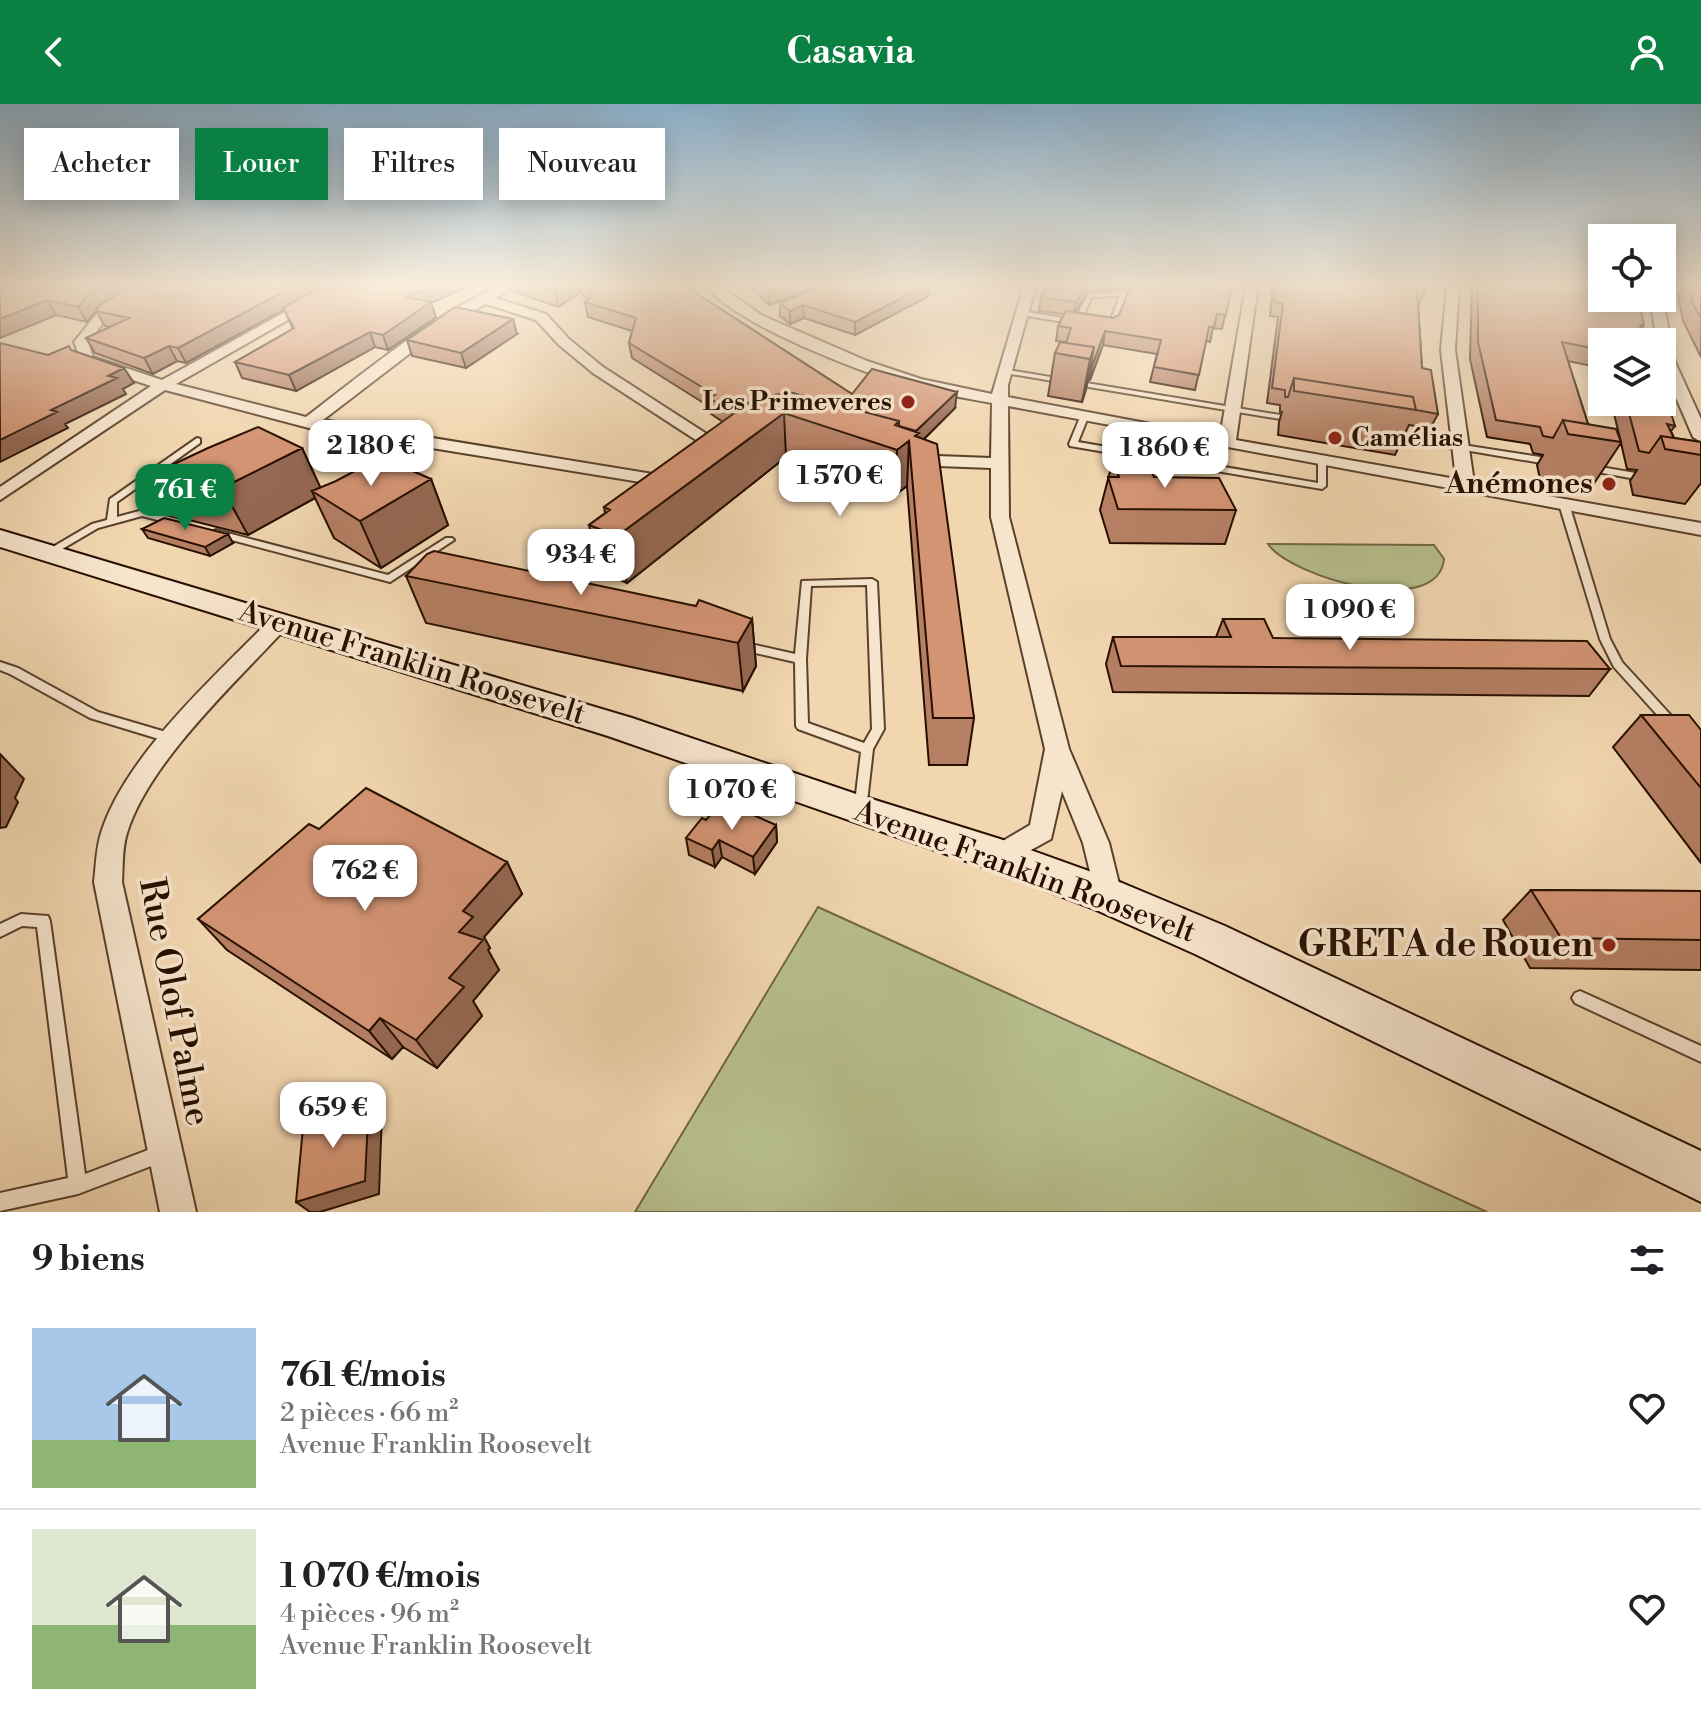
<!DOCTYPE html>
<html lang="fr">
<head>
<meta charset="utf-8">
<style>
  :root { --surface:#fff; --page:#f2f2f2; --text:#202124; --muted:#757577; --line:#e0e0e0; --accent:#0b8043 }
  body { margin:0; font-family:"Libre Bodoni",serif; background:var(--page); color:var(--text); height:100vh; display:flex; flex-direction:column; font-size:30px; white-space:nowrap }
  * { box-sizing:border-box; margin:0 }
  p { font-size:26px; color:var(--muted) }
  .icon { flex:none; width:44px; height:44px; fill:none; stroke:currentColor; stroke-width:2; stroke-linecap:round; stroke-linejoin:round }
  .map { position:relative; height:1108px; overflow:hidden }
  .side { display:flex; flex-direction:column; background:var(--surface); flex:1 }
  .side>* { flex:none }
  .hud { position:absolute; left:24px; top:24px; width:800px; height:72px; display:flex; gap:16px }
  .fabs { position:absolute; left:1588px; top:120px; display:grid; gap:16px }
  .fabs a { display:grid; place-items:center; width:88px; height:88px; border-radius:0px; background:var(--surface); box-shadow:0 4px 20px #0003; font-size:40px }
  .price { position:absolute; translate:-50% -68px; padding:0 18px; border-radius:16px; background:#fff; color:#222; font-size:26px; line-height:52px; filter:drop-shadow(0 2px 4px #0008) }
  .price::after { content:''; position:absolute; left:50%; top:48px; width:24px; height:18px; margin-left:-12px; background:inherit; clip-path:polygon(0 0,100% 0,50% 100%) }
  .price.on { background:var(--accent); color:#fff }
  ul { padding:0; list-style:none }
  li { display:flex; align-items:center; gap:24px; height:200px; padding:0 32px }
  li+li { border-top:2px solid var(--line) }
  li span { display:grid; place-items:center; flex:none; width:224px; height:160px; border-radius:0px; color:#555 }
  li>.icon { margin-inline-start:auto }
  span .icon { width:96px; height:96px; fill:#fffc; stroke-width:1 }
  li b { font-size:34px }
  h2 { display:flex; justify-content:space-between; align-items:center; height:96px; padding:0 32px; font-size:34px }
  .pill { padding:0 28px; border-radius:0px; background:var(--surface); box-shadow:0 4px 20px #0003; font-size:28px; line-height:72px }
  .pill.on { background:var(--accent); color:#fff }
  header { display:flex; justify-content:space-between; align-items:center; height:104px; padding:0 32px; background:var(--accent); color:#fff; font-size:36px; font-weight:700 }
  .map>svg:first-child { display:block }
  .green { fill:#b7be8d; stroke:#706646; stroke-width:2 }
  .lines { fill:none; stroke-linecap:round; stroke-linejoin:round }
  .lane-casing { stroke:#5a412c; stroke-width:4 }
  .street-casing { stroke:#5a412c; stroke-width:4 }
  .secondary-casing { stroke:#280f00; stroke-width:4 }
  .lane { fill:#f6e4cc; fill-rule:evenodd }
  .street { fill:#f6e4cc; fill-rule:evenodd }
  .secondary { fill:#f6e4cc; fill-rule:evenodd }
  .wall { fill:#b57f64; stroke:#280f00; stroke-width:2; fill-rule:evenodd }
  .shaded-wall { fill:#946851; stroke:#280f00; stroke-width:2 }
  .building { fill:#d39474; stroke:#280f00; stroke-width:2 }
  .poi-dot { fill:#8f2418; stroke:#f6e4cc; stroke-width:3 }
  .labels { text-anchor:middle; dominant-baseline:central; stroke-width:7; stroke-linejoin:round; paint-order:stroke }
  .far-poi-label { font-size:26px; font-weight:bold; fill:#280f00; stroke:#f6e4cc; text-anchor:end }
  .poi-label { font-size:30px; font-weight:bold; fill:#280f00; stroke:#f6e4cc; text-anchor:end }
  .street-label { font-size:30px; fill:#280f00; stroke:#f6e4cc }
  .near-poi-label { font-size:36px; font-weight:bold; fill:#280f00; stroke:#f6e4cc; text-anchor:end }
  .near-street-label { font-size:36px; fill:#280f00; stroke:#f6e4cc }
</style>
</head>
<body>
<header><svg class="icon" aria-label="back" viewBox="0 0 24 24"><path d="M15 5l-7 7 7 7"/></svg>Casavia<svg class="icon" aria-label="person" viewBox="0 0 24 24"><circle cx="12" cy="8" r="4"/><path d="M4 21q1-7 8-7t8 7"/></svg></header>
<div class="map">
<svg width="1701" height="1108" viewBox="0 0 1701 1108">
  <rect width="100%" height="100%" fill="#f1d6b0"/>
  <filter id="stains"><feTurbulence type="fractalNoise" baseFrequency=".0025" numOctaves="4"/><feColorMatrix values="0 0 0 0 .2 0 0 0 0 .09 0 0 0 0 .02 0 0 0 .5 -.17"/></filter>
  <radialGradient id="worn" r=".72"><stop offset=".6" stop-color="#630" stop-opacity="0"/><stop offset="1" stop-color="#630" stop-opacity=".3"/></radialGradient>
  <path class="green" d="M 1268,440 L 1434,441 L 1444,455 C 1438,516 1290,473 1268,440 Z
    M 818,803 L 1487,1108 L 635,1108 Z"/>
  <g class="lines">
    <g class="lane-casing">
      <path id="lane" d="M 1124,188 L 1127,190 L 1114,223 L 1111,225 L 1105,222 L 1109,220 L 1120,192 L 1092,193 L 1080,218 L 1077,220 L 1021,211 L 1018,209 L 1021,207 L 1075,216 L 1088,190 Z
        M 1002,265 L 1292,313 L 1296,315 L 1292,317 L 1005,269 L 1002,269 Z
        M 1081,311 L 1088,313 L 1078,338 L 1318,379 L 1318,356 L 1322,353 L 1326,356 L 1326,382 L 1322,385 L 1070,342 L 1069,340 Z
        M 1385,329 L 1553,355 L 1557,358 L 1553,361 L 1388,333 L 1385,333 Z
        M 197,334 L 200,335 L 200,339 L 117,398 L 117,413 L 187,394 L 193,394 L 193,398 L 153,409 L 180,416 L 180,420 L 177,421 L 142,412 L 98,424 L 52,451 L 46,451 L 44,449 L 46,447 L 92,420 L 107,416 L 110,395 Z
        M 1589,361 L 1647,371 L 1651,374 L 1647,377 L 1586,366 L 1585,364 Z
        M 1564,397 L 1569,400 L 1610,535 L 1622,558 L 1677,618 L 1679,621 L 1677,624 L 1669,624 L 1614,563 L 1600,535 L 1559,400 Z
        M 216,426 L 388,471 L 446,434 L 452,434 L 454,436 L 390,478 L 213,431 L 211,429 Z
        M 608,440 L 611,441 L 613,443 L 611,445 L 580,473 L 568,490 L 560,490 L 559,488 L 572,469 L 605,441 Z
        M 872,475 L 877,478 L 884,625 L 873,645 L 866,707 L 865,711 L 860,712 L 855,711 L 854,707 L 861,648 L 798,625 L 796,622 L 795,558 L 742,546 L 737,542 L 742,538 L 795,550 L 802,477 ZM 867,481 L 872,625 L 864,639 L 808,619 L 806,555 L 811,482 Z
        M 0,558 L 18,564 L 98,608 L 176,631 L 178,634 L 176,637 L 172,639 L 90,614 L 10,570 L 0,566 Z
        M 21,810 L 48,812 L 50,817 L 85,1070 L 161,1041 L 167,1044 L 170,1050 L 167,1056 L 78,1090 L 0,1107 L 0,1089 L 68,1074 L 37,823 L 22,822 L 0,833 L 0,820 Z
        M 1580,887 L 1701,942 L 1701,958 L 1575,899 L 1572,894 L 1575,889 Z"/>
    </g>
    <g class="street-casing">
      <path id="street" d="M 146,181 L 162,181 L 108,213 L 88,238 L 93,253 L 162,276 L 334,181 L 349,181 L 176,280 L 306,313 C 350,280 468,181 516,181 L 496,194 L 546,210 L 569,235 L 603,263 L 733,347 L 725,352 L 719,351 L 593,269 L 559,241 L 536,216 L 486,200 L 443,224 L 323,316 L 671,373 L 677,374 L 680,378 L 677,382 L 671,383 L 309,324 L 165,286 L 0,396 L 0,383 L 151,282 L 82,259 L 74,238 L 99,207 Z
        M 705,181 L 719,181 L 761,211 L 867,257 L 921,275 L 992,290 L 1024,181 L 1036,181 L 1008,281 L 1008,293 L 1220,333 L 1246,181 L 1258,181 L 1236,336 L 1456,375 L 1441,246 L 1447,181 L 1459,181 L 1455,246 L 1474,379 L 1701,419 L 1701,431 L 1008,302 L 1009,413 L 1069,645 L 1109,739 L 1122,792 L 1118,801 L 1108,804 L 1098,801 L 1083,739 L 1062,687 L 1051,735 L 1000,763 L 991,760 L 987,752 L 991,744 L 1030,721 L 1045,645 L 991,413 L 991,364 L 911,361 L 902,356 L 911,351 L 991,354 L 992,299 C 966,294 939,290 913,283 C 862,269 736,221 705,181 Z
        M 1662,181 L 1701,185 L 1701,193 L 1662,187 Z
        M 1662,192 L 1675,258 L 1701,315 L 1701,338 L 1693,333 L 1662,261 L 1662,238 L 1657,238 L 1650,194 Z
        M 279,512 L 286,514 L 290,519 L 286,524 C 237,577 148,659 127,729 C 122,744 123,762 122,778 L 196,1108 L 160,1108 L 94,778 C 96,762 96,745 101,729 C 125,652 216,571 272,514 Z"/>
    </g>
    <g class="secondary-casing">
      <path id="secondary" d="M 0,426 L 632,614 L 862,692 L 1000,735 L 1122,779 L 1225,822 L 1701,1047 L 1701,1098 L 1195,850 L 1094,805 L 992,766 L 608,632 L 0,443 Z"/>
    </g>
    <use href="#lane" class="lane"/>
    <use href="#street" class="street"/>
    <use href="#secondary" class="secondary"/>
  </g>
  <path class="wall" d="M 0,181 L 431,199 L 436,213 L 388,246 L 375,243 L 296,287 L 242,274 L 235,258 L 293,225 L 284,205 L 186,259 L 177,257 L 153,270 L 95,249 L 86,234 L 110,223 L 105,222 L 96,207 L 98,204 L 87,218 L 56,211 L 0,234 Z
    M 510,181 L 688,181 L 699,191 L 852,290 L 955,304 L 924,335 L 974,614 L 967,661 L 929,661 L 907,382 L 895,391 L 786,353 L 627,479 L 600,467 L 589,421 L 605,409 L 604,403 L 723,318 L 711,310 L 710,303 L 632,254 L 629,239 L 632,227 L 588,213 L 585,198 L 587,196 L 581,188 L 558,203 L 512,187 Z
    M 748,181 L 822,181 L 769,201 Z
    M 824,181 L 929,181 L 929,192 L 855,231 L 804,214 L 790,220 L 780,212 L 780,199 Z
    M 1048,181 L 1232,181 L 1222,225 L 1213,224 L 1210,238 L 1206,237 L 1195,286 L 1150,278 L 1157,250 L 1103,241 L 1090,276 L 1088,276 L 1082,298 L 1048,292 L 1055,249 L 1066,238 L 1056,237 L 1058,222 L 1064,210 L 1039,207 L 1041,193 ZM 1124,185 L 1128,189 L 1119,211 L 1113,214 L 1076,208 L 1088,187 Z
    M 1273,181 L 1426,181 L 1425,187 L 1419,200 L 1418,200 L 1422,264 L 1438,310 L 1430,325 L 1409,321 L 1395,351 L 1278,331 L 1279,318 L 1282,308 L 1280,308 L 1280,301 L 1267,299 L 1278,213 L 1270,212 Z
    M 1472,181 L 1602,181 L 1644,221 L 1642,225 L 1644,231 L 1640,237 L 1602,238 L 1602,264 L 1568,257 L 1588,320 L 1620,334 L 1611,298 L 1662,298 L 1675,322 L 1671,327 L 1674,334 L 1701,338 L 1701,379 L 1685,400 L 1633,391 L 1630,377 L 1637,366 L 1627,365 L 1621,339 L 1591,384 L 1540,375 L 1537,361 L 1543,351 L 1533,349 L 1530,340 L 1487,333 L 1470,255 Z
    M 1685,181 L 1701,181 L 1701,253 L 1683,217 L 1678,192 Z
    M 517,230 L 466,264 L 412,252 L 407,236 Z
    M 302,344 L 320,384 L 431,375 L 448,421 L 381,464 L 334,434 L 315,394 L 248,431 L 185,415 L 157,368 Z
    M 1113,356 L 1236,406 L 1225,440 L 1110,439 L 1100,406 Z
    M 142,425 L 233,439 L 210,452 L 148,434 Z
    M 406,472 L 696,502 L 752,515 L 756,562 L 743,587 L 426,519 Z
    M 1223,515 L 1273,534 L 1610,565 L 1589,592 L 1113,588 L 1106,560 L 1113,533 L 1216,533 Z
    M 1641,611 L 1701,626 L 1701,759 L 1613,643 Z
    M 735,714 L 776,721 L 777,738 L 755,770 L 722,753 L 715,763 L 689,751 L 686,734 L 706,716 Z
    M 319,725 L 507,758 L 522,790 L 484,833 L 490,844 L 488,846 L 499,866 L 473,897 L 482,912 L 437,964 L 403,943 L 392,955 L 227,846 L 198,815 Z
    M 1531,786 L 1701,787 L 1701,866 L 1530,864 L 1503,816 Z"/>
  <path class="shaded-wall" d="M 106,181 L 141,181 L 98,204 L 87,218 L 78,203 L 89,190 Z
    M 296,181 L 329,181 L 186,259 L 178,244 Z
    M 435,181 L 471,181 L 431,199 L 436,213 L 388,246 L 383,231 L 407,193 Z
    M 567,181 L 580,181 L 581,188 L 558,203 L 555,188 Z
    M 788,181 L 822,181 L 769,201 L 768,188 Z
    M 927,181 L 929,181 L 929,192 L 855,231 L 855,218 Z
    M 1086,181 L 1089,181 L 1088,187 L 1073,212 L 1076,198 Z
    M 47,196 L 56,211 L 0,234 L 0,215 Z
    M 803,201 L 804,214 L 790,220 L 790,207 Z
    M 513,215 L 517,230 L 466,264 L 461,249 Z
    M 1105,227 L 1103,241 L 1090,276 L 1092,262 Z
    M 370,228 L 375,243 L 296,287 L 289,271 Z
    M 169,242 L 177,257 L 153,270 L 144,254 Z
    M 1094,243 L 1086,286 L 1082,298 L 1090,255 Z
    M 124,264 L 134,279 L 123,285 L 126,290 L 65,320 L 68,324 L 0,358 L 0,336 L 108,272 Z
    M 957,288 L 955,304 L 919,340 L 912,331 Z
    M 784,309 L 786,353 L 627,479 L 617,432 Z
    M 899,317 L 909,337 L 907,382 L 895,391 L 897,346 L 895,321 Z
    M 302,344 L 323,389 L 312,387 L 315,394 L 248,431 L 222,384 Z
    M 431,375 L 448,421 L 381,464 L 360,417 Z
    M 228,430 L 233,439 L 210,452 L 205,443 Z
    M 752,515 L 756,562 L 743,587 L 738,539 Z
    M 0,650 L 24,675 L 15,694 L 18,698 L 6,723 L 0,724 Z
    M 776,721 L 777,738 L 755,770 L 753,753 Z
    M 719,736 L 722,753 L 715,763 L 712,746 Z
    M 507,758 L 522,790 L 484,833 L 490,844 L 488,846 L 499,866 L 473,897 L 482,912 L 437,964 L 416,936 L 449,874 L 463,807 Z
    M 380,914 L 403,943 L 392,955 L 369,927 Z
    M 369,994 L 382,1008 L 379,1090 L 320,1108 L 310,1108 L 296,1098 Z"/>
  <path class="building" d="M 0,181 L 106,181 L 89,190 L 78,203 L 47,196 L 0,215 Z
    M 135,181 L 296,181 L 178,244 L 169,242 L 144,254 L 86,234 L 129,214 L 96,207 L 101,200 Z
    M 324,181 L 435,181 L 407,193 L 431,198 L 383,231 L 370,228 L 289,271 L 235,258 L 294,224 L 283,204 Z
    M 532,181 L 567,181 L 555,188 Z
    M 584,181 L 688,181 L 699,191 L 852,290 L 872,265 L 957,288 L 916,327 L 899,322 L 899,317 L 789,288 L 754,295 L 735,309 L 709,294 L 715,291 L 629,239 L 636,214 L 585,198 L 592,192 Z
    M 760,181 L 788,181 L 768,188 Z
    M 824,181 L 927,181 L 855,218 L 803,201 L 790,207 L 780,199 Z
    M 1048,181 L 1086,181 L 1076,198 L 1041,193 Z
    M 1131,181 L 1232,181 L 1226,211 L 1217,210 L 1214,223 L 1209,223 L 1199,271 L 1154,263 L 1161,236 L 1105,227 L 1092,262 L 1091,261 L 1094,243 L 1066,239 L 1071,224 L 1058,222 L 1066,207 L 1113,214 L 1119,211 Z
    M 1276,181 L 1426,181 L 1425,187 L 1417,185 L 1422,264 L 1431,266 L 1438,310 L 1416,306 L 1413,293 L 1294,274 L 1288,293 L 1285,293 L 1285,286 L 1272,284 L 1283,200 L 1274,198 Z
    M 1478,181 L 1602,181 L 1602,194 L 1638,194 L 1644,221 L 1640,221 L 1644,231 L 1638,230 L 1641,238 L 1602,238 L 1602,246 L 1562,238 L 1588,320 L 1563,316 L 1553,334 L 1543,332 L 1540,323 L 1496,316 L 1478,238 Z
    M 1689,181 L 1701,181 L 1701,214 L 1693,200 Z
    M 455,203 L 513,215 L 461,249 L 407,236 Z
    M 1060,238 L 1094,243 L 1090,255 L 1055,249 Z
    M 0,239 L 48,251 L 69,242 L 71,246 L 124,264 L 108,272 L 117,274 L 51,306 L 57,308 L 0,336 Z
    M 1294,274 L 1413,293 L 1416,306 L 1294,287 Z
    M 789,288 L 899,317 L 895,321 L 919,329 L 915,332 L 937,340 L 974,614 L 933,614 L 909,337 L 897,346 L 784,309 L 617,432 L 589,421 L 610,406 L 604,403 L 754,295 Z
    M 1662,292 L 1666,293 L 1675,322 L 1667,320 L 1674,334 L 1661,332 L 1649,349 L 1639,347 L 1626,298 L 1662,298 Z
    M 1563,316 L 1616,325 L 1621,338 L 1568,330 Z
    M 258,323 L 302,344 L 222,384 L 157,368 L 208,344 Z
    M 1661,332 L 1701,338 L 1701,351 L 1665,345 Z
    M 381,353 L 431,375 L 360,417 L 312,387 L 336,377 Z
    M 1113,356 L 1146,356 L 1154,373 L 1219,374 L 1236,406 L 1118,405 L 1108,373 L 1119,373 Z
    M 164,414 L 228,430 L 205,443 L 142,425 Z
    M 434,447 L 696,502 L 699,496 L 752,515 L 738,539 L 406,472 L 427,450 Z
    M 1223,515 L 1264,515 L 1273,534 L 1587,537 L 1610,565 L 1121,562 L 1113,533 L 1231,533 Z
    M 1641,611 L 1689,611 L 1701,626 L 1701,684 Z
    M 366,684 L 507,758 L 463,807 L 473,813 L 459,828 L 483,836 L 449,874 L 464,883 L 416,936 L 380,914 L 369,927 L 198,815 L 309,720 L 319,725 Z
    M 715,705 L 735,714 L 742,706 L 776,721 L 753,753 L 719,736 L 712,746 L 686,734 L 702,714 L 706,716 Z
    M 1531,786 L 1701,787 L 1701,836 L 1561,834 Z
    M 369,994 L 365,1077 L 296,1098 L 304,1013 Z"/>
  <linearGradient id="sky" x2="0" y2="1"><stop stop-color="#8bb5d4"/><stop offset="0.54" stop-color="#f9eddb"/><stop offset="1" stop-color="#f9eddb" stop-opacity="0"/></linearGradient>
  <rect width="1701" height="336" fill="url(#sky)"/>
  <g class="poi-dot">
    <circle cx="908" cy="298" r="8"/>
    <circle cx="1335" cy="334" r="8"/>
    <circle cx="1609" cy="380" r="8"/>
    <circle cx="1609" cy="841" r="8"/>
  </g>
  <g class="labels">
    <g class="far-poi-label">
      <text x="892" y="298">Les Primeveres</text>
      <text x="1351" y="334" text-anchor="start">Camélias</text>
    </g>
    <g class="poi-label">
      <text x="1593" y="380">Anémones</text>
    </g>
    <g class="street-label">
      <text transform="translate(412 559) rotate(17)">Avenue Franklin Roosevelt</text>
      <text transform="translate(1025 768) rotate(20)">Avenue Franklin Roosevelt</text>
    </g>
    <g class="near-poi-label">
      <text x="1593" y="841">GRETA de Rouen</text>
    </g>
    <g class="near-street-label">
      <text transform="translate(174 898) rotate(79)">Rue Olof Palme</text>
    </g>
  </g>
  <rect width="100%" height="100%" filter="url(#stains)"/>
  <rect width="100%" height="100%" fill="url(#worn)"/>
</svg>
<div class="fabs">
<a><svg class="icon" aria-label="locate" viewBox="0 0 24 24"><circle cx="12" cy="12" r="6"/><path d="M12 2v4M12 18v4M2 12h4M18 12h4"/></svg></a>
<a><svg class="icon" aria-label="layers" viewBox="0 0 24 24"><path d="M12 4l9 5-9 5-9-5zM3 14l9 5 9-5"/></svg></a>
</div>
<b class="price" style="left:371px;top:384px">2 180 €</b>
<b class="price" style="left:1165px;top:386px">1 860 €</b>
<b class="price" style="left:840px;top:414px">1 570 €</b>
<b class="price on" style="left:185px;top:428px">761 €</b>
<b class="price" style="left:581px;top:493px">934 €</b>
<b class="price" style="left:1350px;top:548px">1 090 €</b>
<b class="price" style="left:732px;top:728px">1 070 €</b>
<b class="price" style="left:365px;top:809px">762 €</b>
<b class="price" style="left:333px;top:1046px">659 €</b>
<div class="hud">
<a class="pill">Acheter</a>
<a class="pill on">Louer</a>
<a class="pill">Filtres</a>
<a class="pill">Nouveau</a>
</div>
</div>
<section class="side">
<h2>9 biens<svg class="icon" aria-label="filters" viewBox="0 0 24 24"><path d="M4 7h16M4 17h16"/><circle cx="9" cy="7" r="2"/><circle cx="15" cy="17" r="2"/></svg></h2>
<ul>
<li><span style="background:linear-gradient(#a9c7e8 70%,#8fb573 0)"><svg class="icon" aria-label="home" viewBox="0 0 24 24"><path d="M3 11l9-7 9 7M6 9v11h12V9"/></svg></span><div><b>761 €/mois</b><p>2 pièces · 66 m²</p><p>Avenue Franklin Roosevelt</p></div><svg class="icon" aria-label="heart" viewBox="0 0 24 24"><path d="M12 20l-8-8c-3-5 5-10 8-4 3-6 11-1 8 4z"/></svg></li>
<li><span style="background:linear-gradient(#dfe7d0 60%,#8fb573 0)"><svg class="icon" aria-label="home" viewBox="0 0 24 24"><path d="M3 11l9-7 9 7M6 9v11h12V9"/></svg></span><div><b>1 070 €/mois</b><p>4 pièces · 96 m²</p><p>Avenue Franklin Roosevelt</p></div><svg class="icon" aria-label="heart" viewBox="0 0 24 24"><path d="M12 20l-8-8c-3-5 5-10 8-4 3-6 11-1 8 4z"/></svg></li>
</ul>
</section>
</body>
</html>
